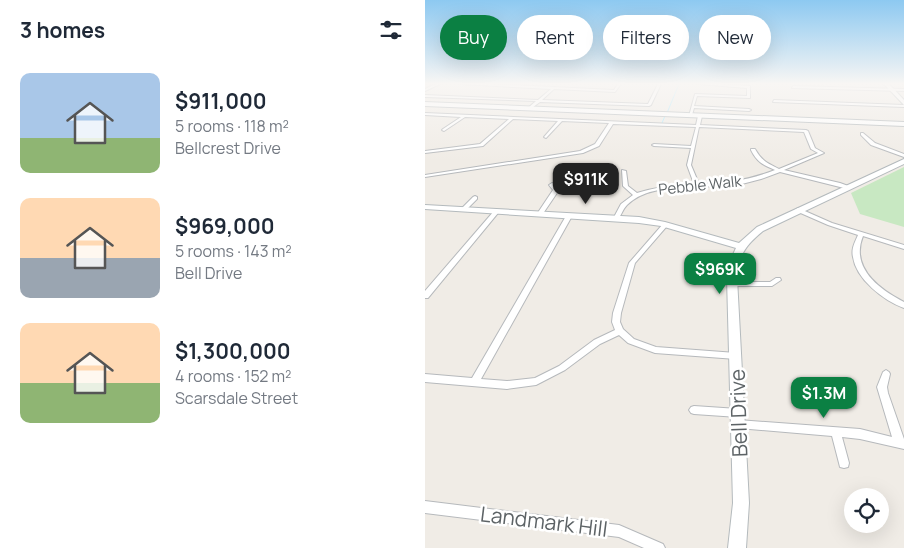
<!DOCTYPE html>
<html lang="en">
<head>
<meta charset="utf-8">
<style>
  :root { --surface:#fff; --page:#f2f2f3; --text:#1f2937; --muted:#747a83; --accent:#0b8043 }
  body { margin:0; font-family:Manrope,sans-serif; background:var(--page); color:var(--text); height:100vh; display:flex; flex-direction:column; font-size:19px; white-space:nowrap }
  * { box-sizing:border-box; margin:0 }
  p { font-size:16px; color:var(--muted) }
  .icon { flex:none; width:28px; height:28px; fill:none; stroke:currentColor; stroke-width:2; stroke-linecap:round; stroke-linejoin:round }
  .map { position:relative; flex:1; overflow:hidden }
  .details { display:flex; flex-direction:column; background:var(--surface); width:425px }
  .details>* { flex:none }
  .hud { position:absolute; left:15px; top:15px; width:389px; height:45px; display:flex; gap:10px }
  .tools { position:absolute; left:419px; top:488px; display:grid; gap:10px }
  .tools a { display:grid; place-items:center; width:45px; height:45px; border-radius:50%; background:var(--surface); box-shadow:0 5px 20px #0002; font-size:25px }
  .price { position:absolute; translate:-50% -42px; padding:0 11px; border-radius:10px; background:var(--accent); color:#fff; font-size:16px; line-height:32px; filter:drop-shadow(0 1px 2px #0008) }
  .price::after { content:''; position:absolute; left:50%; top:30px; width:15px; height:11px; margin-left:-8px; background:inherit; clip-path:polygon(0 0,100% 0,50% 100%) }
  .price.selected { background:#222; color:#fff }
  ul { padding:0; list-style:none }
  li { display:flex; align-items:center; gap:15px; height:125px; padding:0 20px }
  li span { display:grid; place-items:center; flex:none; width:140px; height:100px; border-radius:10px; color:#555 }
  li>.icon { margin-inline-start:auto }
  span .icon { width:60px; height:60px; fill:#fffc; stroke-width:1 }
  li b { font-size:21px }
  h2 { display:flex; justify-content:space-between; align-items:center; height:60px; padding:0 20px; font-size:21px }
  .tag { padding:0 18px; border-radius:22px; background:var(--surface); box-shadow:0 5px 20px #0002; font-size:18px; line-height:45px }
  .tag.selected { background:var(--accent); color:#fff }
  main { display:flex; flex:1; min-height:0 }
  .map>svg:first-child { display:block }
  .green { fill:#c8e8c2 }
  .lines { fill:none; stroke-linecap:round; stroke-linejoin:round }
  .stream { stroke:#a6e8ff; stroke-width:1 }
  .street-casing { stroke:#b6b9bc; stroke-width:2 }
  .secondary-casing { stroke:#b4babd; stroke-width:2 }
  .street { fill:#fff; fill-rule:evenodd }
  .secondary { fill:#fff; fill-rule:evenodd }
  .labels { text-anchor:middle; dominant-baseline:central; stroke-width:5; stroke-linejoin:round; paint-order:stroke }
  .far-street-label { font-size:15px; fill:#5d6366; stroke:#fff }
  .near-street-label { font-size:21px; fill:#5d6366; stroke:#fff }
</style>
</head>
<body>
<main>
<section class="details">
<h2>3 homes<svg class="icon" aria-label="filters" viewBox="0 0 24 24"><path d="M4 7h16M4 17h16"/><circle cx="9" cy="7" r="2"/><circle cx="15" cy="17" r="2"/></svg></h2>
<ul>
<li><span style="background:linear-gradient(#a9c7e8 65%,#8fb573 0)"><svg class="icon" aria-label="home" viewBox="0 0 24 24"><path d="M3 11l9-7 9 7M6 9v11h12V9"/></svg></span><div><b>$911,000</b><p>5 rooms · 118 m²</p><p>Bellcrest Drive</p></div></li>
<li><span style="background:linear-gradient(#ffd9b3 60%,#9aa5b1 0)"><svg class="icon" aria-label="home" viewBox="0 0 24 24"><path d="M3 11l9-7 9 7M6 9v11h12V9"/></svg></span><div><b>$969,000</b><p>5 rooms · 143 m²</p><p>Bell Drive</p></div></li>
<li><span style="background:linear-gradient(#ffd9b3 60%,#8fb573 0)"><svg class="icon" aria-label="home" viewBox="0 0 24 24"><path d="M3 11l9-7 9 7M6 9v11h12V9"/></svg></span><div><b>$1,300,000</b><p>4 rooms · 152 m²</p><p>Scarsdale Street</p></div></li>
</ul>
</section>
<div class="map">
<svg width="479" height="548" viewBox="0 0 479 548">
  <rect width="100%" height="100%" fill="#f0ece6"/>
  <path class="green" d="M 479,167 L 479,227 L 435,214 L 426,193 Z"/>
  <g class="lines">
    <path class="stream" d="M 242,113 L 254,84
      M 237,123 L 240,116"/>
    <g class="street-casing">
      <path id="street" d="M 10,84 L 15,84 L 0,91 L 0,89 Z
        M 35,84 L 65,84 L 189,90 L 193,84 L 196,84 L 190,92 L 129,89 L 117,100 L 223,104 L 233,84 L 236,84 L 226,105 L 224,106 L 115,102 L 104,110 L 103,110 L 103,108 L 111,101 L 0,97 L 0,95 L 113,100 L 126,89 Z
        M 273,84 L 296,84 L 325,86 L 325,98 L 272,96 L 269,106 L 324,109 L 326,110 L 324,111 L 269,108 L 267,115 L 264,116 L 270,94 L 322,96 L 322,88 Z
        M 368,86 L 479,89 L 479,91 L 367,88 Z
        M 349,100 L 479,105 L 479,107 L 348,102 Z
        M 0,113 L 271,125 L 273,116 L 275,115 L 277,116 L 275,125 L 381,130 L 383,131 L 390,148 L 399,153 L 359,170 L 415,183 L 426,187 L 423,189 L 355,172 L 336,179 L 313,185 L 274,187 L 272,189 L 270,187 C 247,188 219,188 202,205 C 197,210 196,217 191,221 L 188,219 L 196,204 L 208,195 L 198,186 L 197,170 L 201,171 L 203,186 L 212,193 C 231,187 249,185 269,184 L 262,165 L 266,148 L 229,146 L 227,145 L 229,144 L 266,146 L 271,127 L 188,124 L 174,146 L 158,153 L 0,177 L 0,175 L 155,151 L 170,144 L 184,123 L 137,121 L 121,138 L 119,137 L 133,121 L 88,119 L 58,146 L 0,153 L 0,151 L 55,144 L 84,119 L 40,117 L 19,131 L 17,130 L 18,129 L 36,117 L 0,115 ZM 274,127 L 379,132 L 386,149 L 393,153 L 354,169 C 342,163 337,161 330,149 L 326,149 L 326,150 C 332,162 338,165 350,170 C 324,180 302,183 274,184 L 266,165 Z
        M 436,133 L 438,133 L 450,143 L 479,154 L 479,157 L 446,145 L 436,135 Z
        M 127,183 L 129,184 L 134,190 L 117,215 L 113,215 L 112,214 L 128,190 L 124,185 Z
        M 50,196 L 52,197 L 52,199 L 40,211 L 36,211 L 36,209 L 48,197 Z
        M 373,208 L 407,223 L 479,245 L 479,249 L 438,236 C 425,268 454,289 479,302 L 479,308 C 459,301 431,279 428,257 C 426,249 430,242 433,235 L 403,225 L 371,211 L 370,210 Z
        M 71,210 L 73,211 L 73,213 L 3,298 L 0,298 L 0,291 L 69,211 Z
        M 144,214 L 147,216 L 56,379 L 82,381 L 110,378 L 134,366 L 169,340 L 190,330 L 187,322 L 188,313 L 204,263 L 238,224 L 242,224 L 243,225 L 242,226 L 210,263 L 196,313 L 195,322 L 198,329 L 209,339 L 231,347 L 311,353 L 314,354 L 315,356 L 314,358 L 311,359 L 230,353 L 203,343 L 194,335 L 175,344 L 140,370 L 111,385 L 82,389 L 0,382 L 0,374 L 47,378 L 141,216 Z
        M 292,275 L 307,276 L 310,278 C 306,282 297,280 292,279 L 291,277 Z
        M 351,278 L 355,278 L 356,280 L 347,286 L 308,286 L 304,284 L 308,282 L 345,282 Z
        M 461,370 L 464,372 L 465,374 L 462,387 L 463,393 L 479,439 L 479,449 L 435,439 L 417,437 L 424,463 L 423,467 L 419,468 L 415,467 L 414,463 L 407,436 L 313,428 L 310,427 L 308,424 L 310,421 L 313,420 L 435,429 L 467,437 L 452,387 L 458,372 Z
        M 269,406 L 313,409 L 316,410 L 318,413 L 316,416 L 313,417 L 269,414 L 266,413 L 264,410 L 266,407 Z
        M 0,501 L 194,525 L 238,544 L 240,548 L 219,548 L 194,537 L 0,513 Z"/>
    </g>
    <g class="secondary-casing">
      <path id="secondary" d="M 459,84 L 464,84 L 479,100 L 479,105 Z
        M 0,102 L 479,122 L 479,126 L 0,106 Z
        M 479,159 L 479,164 L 338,231 C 320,246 314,254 312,278 L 324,503 L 321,548 L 303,548 L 308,503 L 302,278 L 303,265 L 311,248 L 236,226 L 214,223 L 0,209 L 0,205 L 214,217 L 240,222 L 314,243 L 332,227 Z"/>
    </g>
    <use href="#street" class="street"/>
    <use href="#secondary" class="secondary"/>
  </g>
  <linearGradient id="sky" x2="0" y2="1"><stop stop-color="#8dc9f1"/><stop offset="0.52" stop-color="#f8f6f4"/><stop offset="1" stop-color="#f8f6f4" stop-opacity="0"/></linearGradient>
  <rect width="479" height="161" fill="url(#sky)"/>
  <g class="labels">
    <g class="far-street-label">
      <text transform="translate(275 185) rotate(-6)">Pebble Walk</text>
    </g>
    <g class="near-street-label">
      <text transform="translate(313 413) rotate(-92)">Bell Drive</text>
      <text transform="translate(119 521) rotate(7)">Landmark Hill</text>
    </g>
  </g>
</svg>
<div class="tools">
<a><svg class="icon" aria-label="locate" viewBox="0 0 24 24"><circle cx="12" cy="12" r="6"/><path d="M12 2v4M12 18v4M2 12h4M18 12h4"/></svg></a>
</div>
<b class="price selected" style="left:161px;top:205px">$911K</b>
<b class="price" style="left:295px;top:295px">$969K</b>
<b class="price" style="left:399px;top:419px">$1.3M</b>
<div class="hud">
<a class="tag selected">Buy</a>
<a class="tag">Rent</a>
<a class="tag">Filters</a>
<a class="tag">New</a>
</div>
</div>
</main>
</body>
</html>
